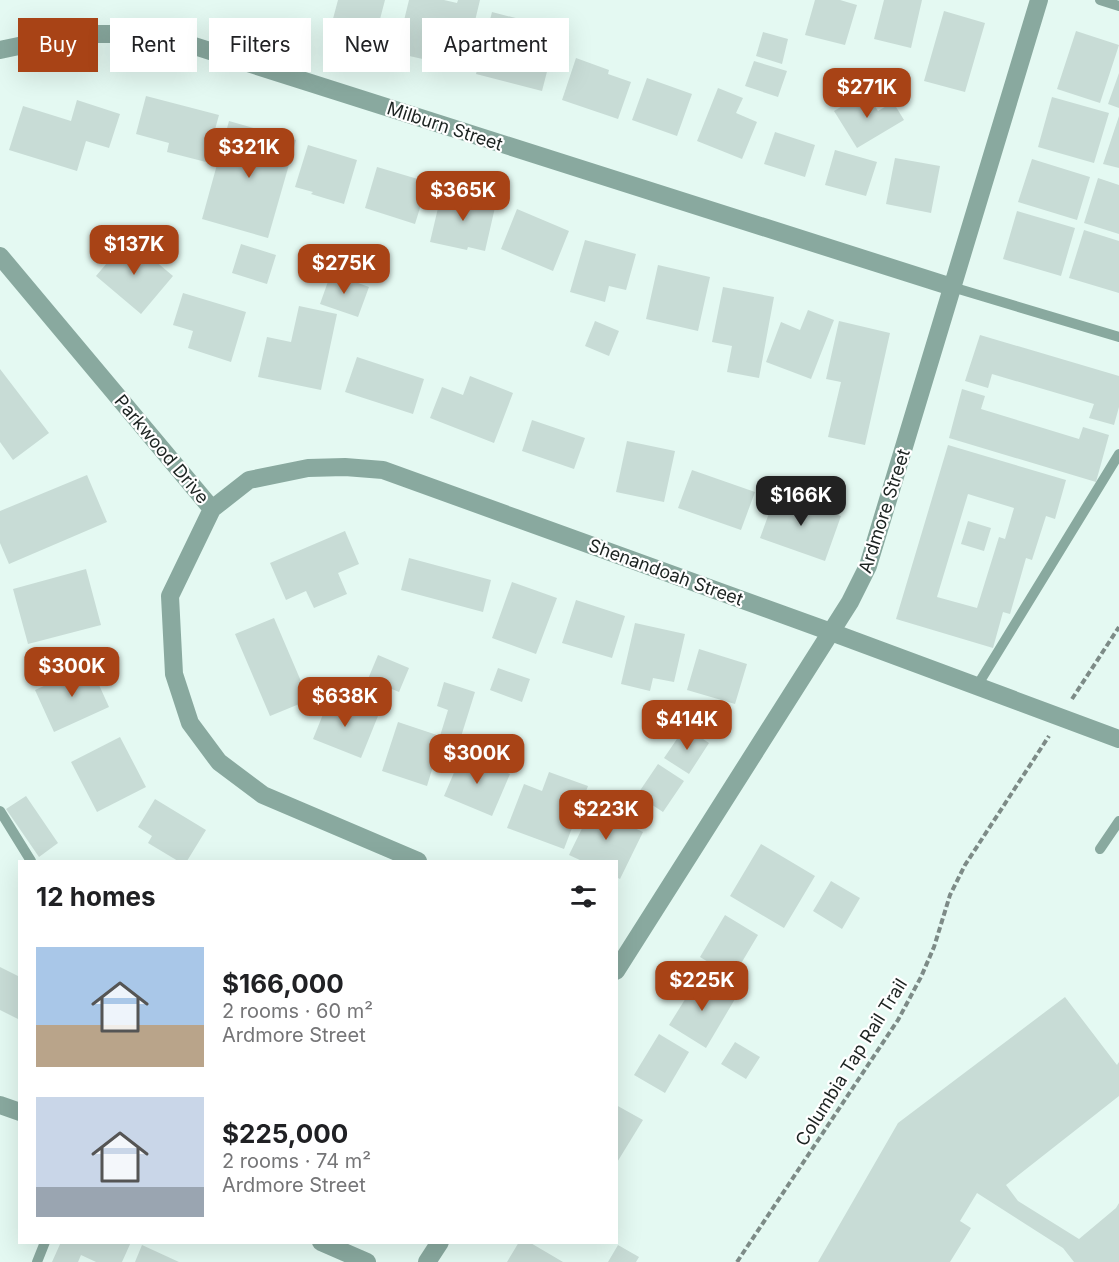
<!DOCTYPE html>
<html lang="en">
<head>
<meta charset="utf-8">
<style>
  :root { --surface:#fff; --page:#f6f6f6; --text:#202124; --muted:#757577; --accent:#a84316 }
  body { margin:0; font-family:Inter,sans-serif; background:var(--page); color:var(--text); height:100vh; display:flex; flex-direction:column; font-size:22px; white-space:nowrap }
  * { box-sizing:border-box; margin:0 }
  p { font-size:20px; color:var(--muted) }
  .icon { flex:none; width:33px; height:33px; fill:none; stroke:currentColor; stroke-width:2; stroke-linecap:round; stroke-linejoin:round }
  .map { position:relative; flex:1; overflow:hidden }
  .drawer { position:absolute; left:18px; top:860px; width:600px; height:384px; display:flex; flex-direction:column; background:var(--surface); border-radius:0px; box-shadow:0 6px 24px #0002 }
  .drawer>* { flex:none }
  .guide { position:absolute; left:18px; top:18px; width:600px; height:54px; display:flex; gap:12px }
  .price { position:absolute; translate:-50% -51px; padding:0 14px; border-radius:12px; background:var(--accent); color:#fff; font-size:20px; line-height:39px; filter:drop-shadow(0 2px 3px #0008) }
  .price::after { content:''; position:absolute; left:50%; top:36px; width:18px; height:14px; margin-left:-9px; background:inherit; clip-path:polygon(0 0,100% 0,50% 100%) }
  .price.active { background:#222; color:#fff }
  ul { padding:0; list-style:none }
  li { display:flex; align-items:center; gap:18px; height:150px; padding:0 18px }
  li span { display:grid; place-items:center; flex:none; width:168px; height:120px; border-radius:0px; color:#555 }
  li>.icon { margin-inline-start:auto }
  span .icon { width:72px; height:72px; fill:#fffc; stroke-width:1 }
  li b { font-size:26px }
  h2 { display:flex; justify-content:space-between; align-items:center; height:72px; padding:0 18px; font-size:26px }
  .tag { padding:0 21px; border-radius:0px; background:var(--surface); box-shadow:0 6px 24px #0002; font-size:21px; line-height:54px }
  .tag.active { background:var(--accent); color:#fff }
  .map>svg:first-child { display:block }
  .building { fill:#c8dcd6; fill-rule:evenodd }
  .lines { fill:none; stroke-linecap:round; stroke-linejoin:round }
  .path { stroke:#7d8b87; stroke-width:4; stroke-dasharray:6 3; stroke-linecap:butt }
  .lane { stroke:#89a99f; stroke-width:10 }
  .street { stroke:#89a99f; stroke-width:18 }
  .labels { text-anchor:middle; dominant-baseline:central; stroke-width:4.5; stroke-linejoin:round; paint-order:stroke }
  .street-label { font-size:18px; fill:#1c2321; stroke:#fff }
</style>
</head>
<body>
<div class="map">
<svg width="1119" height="1262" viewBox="0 0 1119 1262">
  <rect width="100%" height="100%" fill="#e4f9f2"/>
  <path class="building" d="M 338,0 L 385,0 L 374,42 L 330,30 Z
    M 409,0 L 444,0 L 457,3 L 458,0 L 480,0 L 468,50 L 441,44 L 436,62 L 396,53 Z
    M 815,0 L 840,0 L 857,5 L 845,45 L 805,35 Z
    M 884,0 L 922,0 L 911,48 L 874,39 Z
    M 944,11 L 985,23 L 965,92 L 924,81 Z
    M 492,12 L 558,29 L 542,91 L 476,74 Z
    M 1076,31 L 1119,45 L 1100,103 L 1057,89 Z
    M 763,32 L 788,39 L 782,64 L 756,56 Z
    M 576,58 L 609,70 L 608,74 L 631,82 L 618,119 L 562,100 Z
    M 754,61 L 787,71 L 778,97 L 745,86 Z
    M 1119,73 L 1119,108 L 1108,104 Z
    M 647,78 L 692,94 L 677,136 L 632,120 Z
    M 718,88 L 743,98 L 736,113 L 757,122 L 742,159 L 697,141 Z
    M 866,92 L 878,111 L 893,102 L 904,120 L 857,148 L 834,111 Z
    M 146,96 L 219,115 L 206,162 L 167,152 L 169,143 L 136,134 Z
    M 1052,97 L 1109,113 L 1094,163 L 1038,147 Z
    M 77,100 L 120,114 L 109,148 L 86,141 L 77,171 L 9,150 L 23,106 L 71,121 Z
    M 1119,116 L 1119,168 L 1103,164 Z
    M 229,121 L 296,140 L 268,238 L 202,219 Z
    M 775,132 L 815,145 L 805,177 L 764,164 Z
    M 308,145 L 357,160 L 344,204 L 311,194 L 313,192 L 295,187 Z
    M 835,150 L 877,162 L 866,196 L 825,185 Z
    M 895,158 L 940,166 L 931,213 L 886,204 Z
    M 1032,159 L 1090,177 L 1077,220 L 1018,202 Z
    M 377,167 L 428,182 L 415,224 L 365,208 Z
    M 1098,178 L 1119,185 L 1119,234 L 1084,223 Z
    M 442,191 L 496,203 L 485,251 L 468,247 L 467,250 L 430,242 Z
    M 517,209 L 569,231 L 553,271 L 501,249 Z
    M 1017,211 L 1075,228 L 1061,276 L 1003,259 Z
    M 1084,230 L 1119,241 L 1119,293 L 1069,278 Z
    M 128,238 L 173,276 L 141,314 L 96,276 Z
    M 585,240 L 636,254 L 626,290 L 609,286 L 605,302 L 570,292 Z
    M 241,244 L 276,255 L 267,284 L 232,273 Z
    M 658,265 L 710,277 L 698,331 L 646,319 Z
    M 331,273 L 369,287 L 358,317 L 320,304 Z
    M 723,287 L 774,297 L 759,378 L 727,372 L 732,346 L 712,342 Z
    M 183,293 L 246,312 L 231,362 L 188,348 L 193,331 L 173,325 Z
    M 299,306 L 337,314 L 321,390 L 258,377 L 267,337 L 291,342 Z
    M 808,310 L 834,320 L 811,379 L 766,362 L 781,322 L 800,330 Z
    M 595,321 L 619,331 L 609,356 L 585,346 Z
    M 839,321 L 890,333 L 865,445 L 828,437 L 841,382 L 826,379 Z
    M 980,335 L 1119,376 L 1119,407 L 1114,425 L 1089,418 L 1094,404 L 992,374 L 988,388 L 965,381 Z
    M 357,357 L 424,379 L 413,414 L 345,392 Z
    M 0,369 L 49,433 L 13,460 L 0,442 Z
    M 470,376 L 513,393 L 494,443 L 430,418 L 442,387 L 463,395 Z
    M 962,389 L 985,396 L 981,409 L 1079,439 L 1083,427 L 1109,435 L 1096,482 L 949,438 Z
    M 532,420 L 585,438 L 574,469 L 522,451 Z
    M 627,441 L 675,451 L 664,502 L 616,492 Z
    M 948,445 L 1066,480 L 1055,519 L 1046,516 L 1032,560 L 1026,558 L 1010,614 L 1003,612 L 993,648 L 896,619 ZM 968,494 L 1014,508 L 1005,539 L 999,537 L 977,608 L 937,597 Z
    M 692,470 L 755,492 L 741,530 L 678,508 Z
    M 87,475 L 107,522 L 9,564 L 0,543 L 0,511 Z
    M 776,494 L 841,516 L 825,561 L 760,538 Z
    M 968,521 L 991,528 L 984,551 L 961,544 Z
    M 345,531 L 359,564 L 338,573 L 347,594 L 314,608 L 306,591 L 286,600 L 270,563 Z
    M 409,558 L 491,580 L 483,612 L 401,590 Z
    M 86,569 L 101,625 L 28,644 L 13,589 Z
    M 512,582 L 557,598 L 536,654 L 492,638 Z
    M 576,600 L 625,616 L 612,658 L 562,643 Z
    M 274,618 L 309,700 L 270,716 L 235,634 Z
    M 635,623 L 685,634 L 674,682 L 653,678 L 650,691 L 621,684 Z
    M 699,649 L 747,664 L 735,704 L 687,690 Z
    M 378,655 L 409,668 L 399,692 L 368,679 Z
    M 90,665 L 109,707 L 54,732 L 35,690 Z
    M 498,668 L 530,679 L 522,702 L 490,690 Z
    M 444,682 L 475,692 L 459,743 L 442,737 L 427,786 L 382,771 L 398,722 L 440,736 L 448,710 L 437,706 Z
    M 330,697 L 378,716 L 361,758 L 313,739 Z
    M 685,727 L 709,743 L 689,774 L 664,758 Z
    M 120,737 L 146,787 L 97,812 L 71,762 Z
    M 462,754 L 510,774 L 492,816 L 444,796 Z
    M 658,764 L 684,781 L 663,812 L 637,795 Z
    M 549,772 L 588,786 L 564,849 L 507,828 L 524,784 L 542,791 Z
    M 26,796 L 58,843 L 39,857 L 6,809 Z
    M 155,799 L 206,830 L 187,861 L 178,861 L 148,843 L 152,836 L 138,827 Z
    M 592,808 L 643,832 L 620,879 L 616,877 L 616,861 L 582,861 L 569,855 Z
    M 761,844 L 815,876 L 784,928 L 730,896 Z
    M 831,881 L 860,898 L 842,929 L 813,911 Z
    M 725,915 L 758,935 L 733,977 L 700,957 Z
    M 0,967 L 20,977 L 20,1020 L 0,1010 Z
    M 699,977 L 735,999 L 706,1048 L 669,1025 Z
    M 1065,997 L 1117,1065 L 1119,1062 L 1119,1096 L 1006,1185 L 1018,1201 L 1079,1239 L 1116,1208 L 1119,1203 L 1119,1262 L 1074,1262 L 1063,1248 L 977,1193 L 960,1221 L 971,1228 L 950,1262 L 818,1262 L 898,1123 Z
    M 659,1034 L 689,1052 L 665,1093 L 634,1075 Z
    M 735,1042 L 760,1057 L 746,1079 L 721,1064 Z
    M 616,1105 L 643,1120 L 616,1164 Z
    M 61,1242 L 131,1242 L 122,1262 L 96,1262 L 81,1255 L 78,1262 L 52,1262 Z
    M 519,1242 L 529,1242 L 563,1262 L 507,1262 Z
    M 142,1245 L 179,1262 L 135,1262 Z
    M 618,1245 L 639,1257 L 636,1262 L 608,1262 Z"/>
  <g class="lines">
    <path class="path" d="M 1072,699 L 1119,627
      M 737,1262 L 898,1020 L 921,977 L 934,947 L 950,895 L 965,865 L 1049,736"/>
    <path class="lane" d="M 1100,0 L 1119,6
      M 952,287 L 1119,337
      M 977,686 L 1119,454
      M 0,811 L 31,861
      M 1100,849 L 1119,821
      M 37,1262 L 45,1242"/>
    <path class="street" d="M 0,50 L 76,34 L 131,34 L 188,44 L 952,287
      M 0,256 L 212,509 L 170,596 L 174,674 L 190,723 L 219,762 L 263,795 L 418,861
      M 212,509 L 249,480 L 308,468 L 345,467 L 383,470 L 831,632 L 1119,739
      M 616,971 L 850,602 L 868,566 L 1039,0
      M 0,1105 L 20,1112
      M 321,1242 L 367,1262
      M 427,1262 L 440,1242"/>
  </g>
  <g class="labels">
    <g class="street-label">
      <text transform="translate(445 126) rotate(18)">Milburn Street</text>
      <text transform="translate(162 449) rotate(50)">Parkwood Drive</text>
      <text transform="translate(884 511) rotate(-72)">Ardmore Street</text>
      <text transform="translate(666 572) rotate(20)">Shenandoah Street</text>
      <text transform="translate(851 1062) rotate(-58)">Columbia Tap Rail Trail</text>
    </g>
  </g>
</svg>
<b class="price" style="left:867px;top:119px">$271K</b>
<b class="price" style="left:249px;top:179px">$321K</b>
<b class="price" style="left:463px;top:222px">$365K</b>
<b class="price" style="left:134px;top:276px">$137K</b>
<b class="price" style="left:344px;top:295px">$275K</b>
<b class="price active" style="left:801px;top:527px">$166K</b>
<b class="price" style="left:72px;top:698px">$300K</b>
<b class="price" style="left:345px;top:728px">$638K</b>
<b class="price" style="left:687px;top:751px">$414K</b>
<b class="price" style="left:477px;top:785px">$300K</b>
<b class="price" style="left:606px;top:841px">$223K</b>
<b class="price" style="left:702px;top:1012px">$225K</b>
<div class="guide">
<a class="tag active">Buy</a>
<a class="tag">Rent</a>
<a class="tag">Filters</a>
<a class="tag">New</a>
<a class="tag">Apartment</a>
</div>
<section class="drawer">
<h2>12 homes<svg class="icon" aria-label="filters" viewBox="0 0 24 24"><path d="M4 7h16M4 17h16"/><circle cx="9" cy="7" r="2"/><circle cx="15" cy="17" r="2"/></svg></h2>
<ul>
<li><span style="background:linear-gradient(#a9c7e8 65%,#b9a48a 0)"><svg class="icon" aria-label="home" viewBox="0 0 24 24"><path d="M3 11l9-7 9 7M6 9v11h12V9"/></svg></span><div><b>$166,000</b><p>2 rooms · 60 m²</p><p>Ardmore Street</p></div></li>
<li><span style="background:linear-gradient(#c9d6e8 75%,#9aa5b1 0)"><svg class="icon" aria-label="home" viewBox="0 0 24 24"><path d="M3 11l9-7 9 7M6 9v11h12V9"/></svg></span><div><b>$225,000</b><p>2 rooms · 74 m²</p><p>Ardmore Street</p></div></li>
</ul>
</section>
</div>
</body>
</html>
